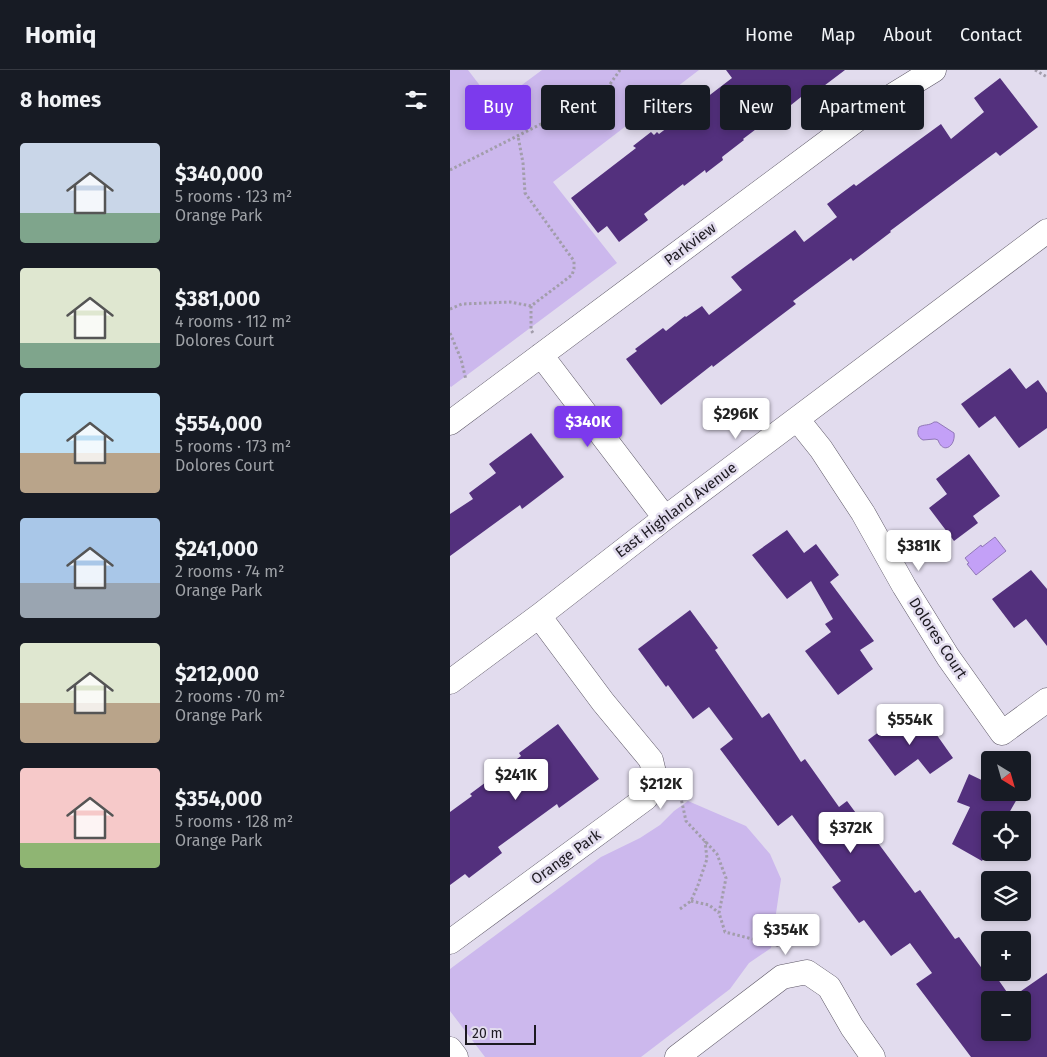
<!DOCTYPE html>
<html lang="en">
<head>
<meta charset="utf-8">
<style>
  :root { --surface:#171b24; --page:#242831; --text:#f1f3f6; --muted:#9ea1a6; --line:#363941; --accent:#7c3aed }
  body { margin:0; font-family:"Fira Sans",sans-serif; background:var(--page); color:var(--text); height:100vh; display:flex; flex-direction:column; font-size:19px; white-space:nowrap }
  * { box-sizing:border-box; margin:0 }
  p { font-size:16px; color:var(--muted) }
  .icon { flex:none; width:28px; height:28px; fill:none; stroke:currentColor; stroke-width:2; stroke-linecap:round; stroke-linejoin:round }
  .map { position:relative; flex:1; overflow:hidden }
  .details { display:flex; flex-direction:column; background:var(--surface); width:450px }
  .details>* { flex:none }
  .banner { position:absolute; left:15px; top:15px; width:475px; height:45px; display:flex; gap:10px }
  .needle { width:32px; rotate:143deg }
  .fabs { position:absolute; left:531px; top:681px; display:grid; gap:10px }
  .fabs a { display:grid; place-items:center; width:50px; height:50px; border-radius:5px; background:var(--surface); box-shadow:0 2px 8px #0003; font-size:25px }
  .scale { position:absolute; left:15px; bottom:12px; width:71px; box-sizing:border-box; padding-left:5px; border:2px solid #1d1a21; border-top:0; font-size:14px; line-height:18px; white-space:nowrap; color:#1d1a21; -webkit-text-stroke:4px #e2dcee; paint-order:stroke }
  .price { position:absolute; translate:-50% -42px; padding:0 11px; border-radius:5px; background:#fff; color:#222; font-size:16px; line-height:32px; filter:drop-shadow(0 1px 2px #0008) }
  .price::after { content:''; position:absolute; left:50%; top:30px; width:15px; height:11px; margin-left:-8px; background:inherit; clip-path:polygon(0 0,100% 0,50% 100%) }
  .price.active { background:var(--accent); color:#fff }
  ul { padding:0; list-style:none }
  li { display:flex; align-items:center; gap:15px; height:125px; padding:0 20px }
  li span { display:grid; place-items:center; flex:none; width:140px; height:100px; border-radius:5px; color:#555 }
  li>.icon { margin-inline-start:auto }
  span .icon { width:60px; height:60px; fill:#fffc; stroke-width:1 }
  li b { font-size:21px }
  h2 { display:flex; justify-content:space-between; align-items:center; height:60px; padding:0 20px; font-size:21px }
  .chip { padding:0 18px; border-radius:5px; background:var(--surface); box-shadow:0 2px 8px #0003; font-size:18px; line-height:45px }
  .chip.active { background:var(--accent); color:#fff }
  header { display:flex; align-items:center; gap:30px; box-sizing:border-box; height:70px; padding:0 25px; background:var(--surface); border-bottom:1px solid var(--line) }
  header strong { font-size:24px }
  nav { display:flex; gap:28px; margin-inline-start:auto; font-size:18px }
  main { display:flex; flex:1; min-height:0 }
  .map>svg:first-child { display:block }
  .green { fill:#ccb8ed }
  .water { fill:#c3a0f7; stroke:#9178b7 }
  .building { fill:#53307d; fill-rule:evenodd }
  .lines { fill:none; stroke-linecap:round; stroke-linejoin:round }
  .minor-casing { stroke:#5c5665; stroke-width:25 }
  .path { stroke:#a29dab; stroke-width:3; stroke-dasharray:2.5 2.5; stroke-linecap:butt }
  .minor { stroke:#fff; stroke-width:24 }
  .labels { text-anchor:middle; dominant-baseline:central; stroke-width:5; stroke-linejoin:round; paint-order:stroke }
  .street-label { font-size:15px; fill:#1d1a21; stroke:#e2dcee }
</style>
</head>
<body>
<header>
<strong>Homiq</strong>
<nav><a>Home</a><a>Map</a><a>About</a><a>Contact</a></nav>
</header>
<main>
<section class="details">
<h2>8 homes<svg class="icon" aria-label="filters" viewBox="0 0 24 24"><path d="M4 7h16M4 17h16"/><circle cx="9" cy="7" r="2"/><circle cx="15" cy="17" r="2"/></svg></h2>
<ul>
<li><span style="background:linear-gradient(#c9d6e8 70%,#7fa58c 0)"><svg class="icon" aria-label="home" viewBox="0 0 24 24"><path d="M3 11l9-7 9 7M6 9v11h12V9"/></svg></span><div><b>$340,000</b><p>5 rooms · 123 m²</p><p>Orange Park</p></div></li>
<li><span style="background:linear-gradient(#dfe7d0 75%,#7fa58c 0)"><svg class="icon" aria-label="home" viewBox="0 0 24 24"><path d="M3 11l9-7 9 7M6 9v11h12V9"/></svg></span><div><b>$381,000</b><p>4 rooms · 112 m²</p><p>Dolores Court</p></div></li>
<li><span style="background:linear-gradient(#bfe0f5 60%,#b9a48a 0)"><svg class="icon" aria-label="home" viewBox="0 0 24 24"><path d="M3 11l9-7 9 7M6 9v11h12V9"/></svg></span><div><b>$554,000</b><p>5 rooms · 173 m²</p><p>Dolores Court</p></div></li>
<li><span style="background:linear-gradient(#a9c7e8 65%,#9aa5b1 0)"><svg class="icon" aria-label="home" viewBox="0 0 24 24"><path d="M3 11l9-7 9 7M6 9v11h12V9"/></svg></span><div><b>$241,000</b><p>2 rooms · 74 m²</p><p>Orange Park</p></div></li>
<li><span style="background:linear-gradient(#dfe7d0 60%,#b9a48a 0)"><svg class="icon" aria-label="home" viewBox="0 0 24 24"><path d="M3 11l9-7 9 7M6 9v11h12V9"/></svg></span><div><b>$212,000</b><p>2 rooms · 70 m²</p><p>Orange Park</p></div></li>
<li><span style="background:linear-gradient(#f6c9c9 75%,#8fb573 0)"><svg class="icon" aria-label="home" viewBox="0 0 24 24"><path d="M3 11l9-7 9 7M6 9v11h12V9"/></svg></span><div><b>$354,000</b><p>5 rooms · 128 m²</p><p>Orange Park</p></div></li>
</ul>
</section>
<div class="map">
<svg width="597" height="987" viewBox="0 0 597 987">
  <rect width="100%" height="100%" fill="#e2dcee"/>
  <path class="green" d="M 0,0 L 18,0 L 45,35 L 92,0 L 249,0 L 103,112 L 167,193 L 1,317 L 0,316 Z
    M 238,731 L 296,756 L 320,784 L 331,809 L 321,878 L 299,893 L 280,919 L 191,987 L 35,987 L 0,941 L 0,899 L 151,787 L 190,768 L 210,755 L 224,741 Z"/>
  <path class="water" d="M 484,352 L 487,352 L 504,363 C 506,376 493,385 488,370 L 485,369 L 473,370 C 467,367 467,362 469,357 C 474,354 479,356 484,352 Z
    M 545,467 L 556,481 L 526,505 L 517,494 L 519,493 L 515,488 L 531,475 L 532,477 Z"/>
  <path class="building" d="M 276,0 L 395,0 L 354,31 L 351,27 L 331,43 L 330,41 L 293,69 L 294,70 L 272,87 L 273,90 L 256,103 L 255,100 L 234,116 L 233,114 L 194,144 L 198,150 L 169,172 L 157,156 L 148,163 L 121,128 L 186,78 L 183,76 L 201,62 L 204,65 L 207,62 L 209,64 L 282,8 Z
    M 550,8 L 588,57 L 550,86 L 546,82 L 440,161 L 441,162 L 403,191 L 401,188 L 343,231 L 346,234 L 263,297 L 262,295 L 211,335 L 176,289 L 187,281 L 185,279 L 213,258 L 216,261 L 235,246 L 236,247 L 252,236 L 259,245 L 292,220 L 281,207 L 345,160 L 354,172 L 387,147 L 377,134 L 404,114 L 406,116 L 491,54 L 501,69 L 534,42 L 524,28 Z
    M 560,298 L 576,319 L 588,310 L 597,323 L 597,358 L 569,378 L 545,346 L 529,358 L 511,334 Z
    M 81,363 L 114,407 L 72,439 L 70,435 L 0,486 L 0,444 L 23,429 L 19,423 L 46,403 L 39,394 Z
    M 519,384 L 550,426 L 523,446 L 528,453 L 504,471 L 479,438 L 497,424 L 486,409 Z
    M 337,460 L 354,483 L 366,474 L 389,505 L 380,512 L 424,571 L 410,580 L 423,599 L 388,625 L 355,581 L 381,562 L 375,554 L 383,549 L 361,511 L 337,529 L 302,485 Z
    M 581,500 L 597,519 L 597,576 L 576,549 L 564,558 L 542,529 Z
    M 240,540 L 268,578 L 265,580 L 312,648 L 319,643 L 351,692 L 355,689 L 389,737 L 397,731 L 465,823 L 470,820 L 505,869 L 509,867 L 536,904 L 540,901 L 540,902 L 543,902 L 561,928 L 597,903 L 597,987 L 521,987 L 466,914 L 482,903 L 460,873 L 441,886 L 414,850 L 409,853 L 382,817 L 391,811 L 342,745 L 328,756 L 270,679 L 283,669 L 259,637 L 243,649 L 218,615 L 216,617 L 188,579 ZM 540,930 L 572,930 L 572,962 L 540,962 Z
    M 456,642 L 468,658 L 477,651 L 503,688 L 480,704 L 468,689 L 445,706 L 418,670 Z
    M 108,654 L 149,709 L 109,738 L 107,734 L 48,777 L 52,783 L 19,808 L 15,804 L 0,815 L 0,742 L 22,726 L 20,724 L 71,686 L 69,683 Z
    M 519,704 L 540,714 L 540,722 L 571,722 L 555,750 L 540,750 L 540,776 L 532,791 L 502,774 L 520,737 L 507,732 Z"/>
  <g class="lines">
    <g class="minor-casing">
      <path id="minor" d="M 91,285 L 215,448
        M 347,349 L 371,379 L 413,443 L 454,516 L 498,587 L 552,663 L 597,630
        M 0,353 L 424,37 L 484,0
        M 0,612 L 89,546 L 215,448 L 597,161
        M 0,872 L 196,728 L 206,711 L 201,690 L 153,632 L 89,546
        M 0,979 L 6,987
        M 227,987 L 332,907 L 357,902 L 379,917 L 402,957 L 423,987"/>
    </g>
    <path class="path" d="M 585,0 L 597,7
      M 0,100 L 99,50 L 146,34 L 170,0
      M 81,236 L 81,260 L 83,263
      M 0,239 L 12,234 L 60,232 L 81,236 L 122,205 L 124,199 L 124,191 L 75,123 L 73,93 L 68,66
      M 0,263 L 11,289 L 16,310
      M 225,724 L 231,728 L 236,751 L 267,784 L 276,808 L 269,843 L 275,862 L 330,876 L 337,882
      M 241,831 L 259,835 L 269,843
      M 230,839 L 241,831 L 248,815 L 257,789 L 255,771"/>
    <use href="#minor" class="minor"/>
  </g>
  <g class="labels">
    <g class="street-label">
      <text transform="translate(240 174) rotate(-37)">Parkview</text>
      <text transform="translate(226 440) rotate(-37)">East Highland Avenue</text>
      <text transform="translate(488 568) rotate(57)">Dolores Court</text>
      <text transform="translate(116 787) rotate(-36)">Orange Park</text>
    </g>
  </g>
</svg>
<div class="fabs">
<a><svg class="needle" viewBox="-14 -14 28 28"><path d="M0-13l5 13h-10z" fill="#e53935"/><path d="M0 13l5-13h-10z" fill="#9ea1a6"/></svg></a>
<a><svg class="icon" aria-label="locate" viewBox="0 0 24 24"><circle cx="12" cy="12" r="6"/><path d="M12 2v4M12 18v4M2 12h4M18 12h4"/></svg></a>
<a><svg class="icon" aria-label="layers" viewBox="0 0 24 24"><path d="M12 4l9 5-9 5-9-5zM3 14l9 5 9-5"/></svg></a>
<a>+</a>
<a>−</a>
</div>
<div class="scale">20 m</div>
<b class="price" style="left:286px;top:370px">$296K</b>
<b class="price active" style="left:138px;top:378px">$340K</b>
<b class="price" style="left:469px;top:502px">$381K</b>
<b class="price" style="left:460px;top:676px">$554K</b>
<b class="price" style="left:66px;top:731px">$241K</b>
<b class="price" style="left:211px;top:740px">$212K</b>
<b class="price" style="left:401px;top:784px">$372K</b>
<b class="price" style="left:336px;top:886px">$354K</b>
<div class="banner">
<a class="chip active">Buy</a>
<a class="chip">Rent</a>
<a class="chip">Filters</a>
<a class="chip">New</a>
<a class="chip">Apartment</a>
</div>
</div>
</main>
</body>
</html>
